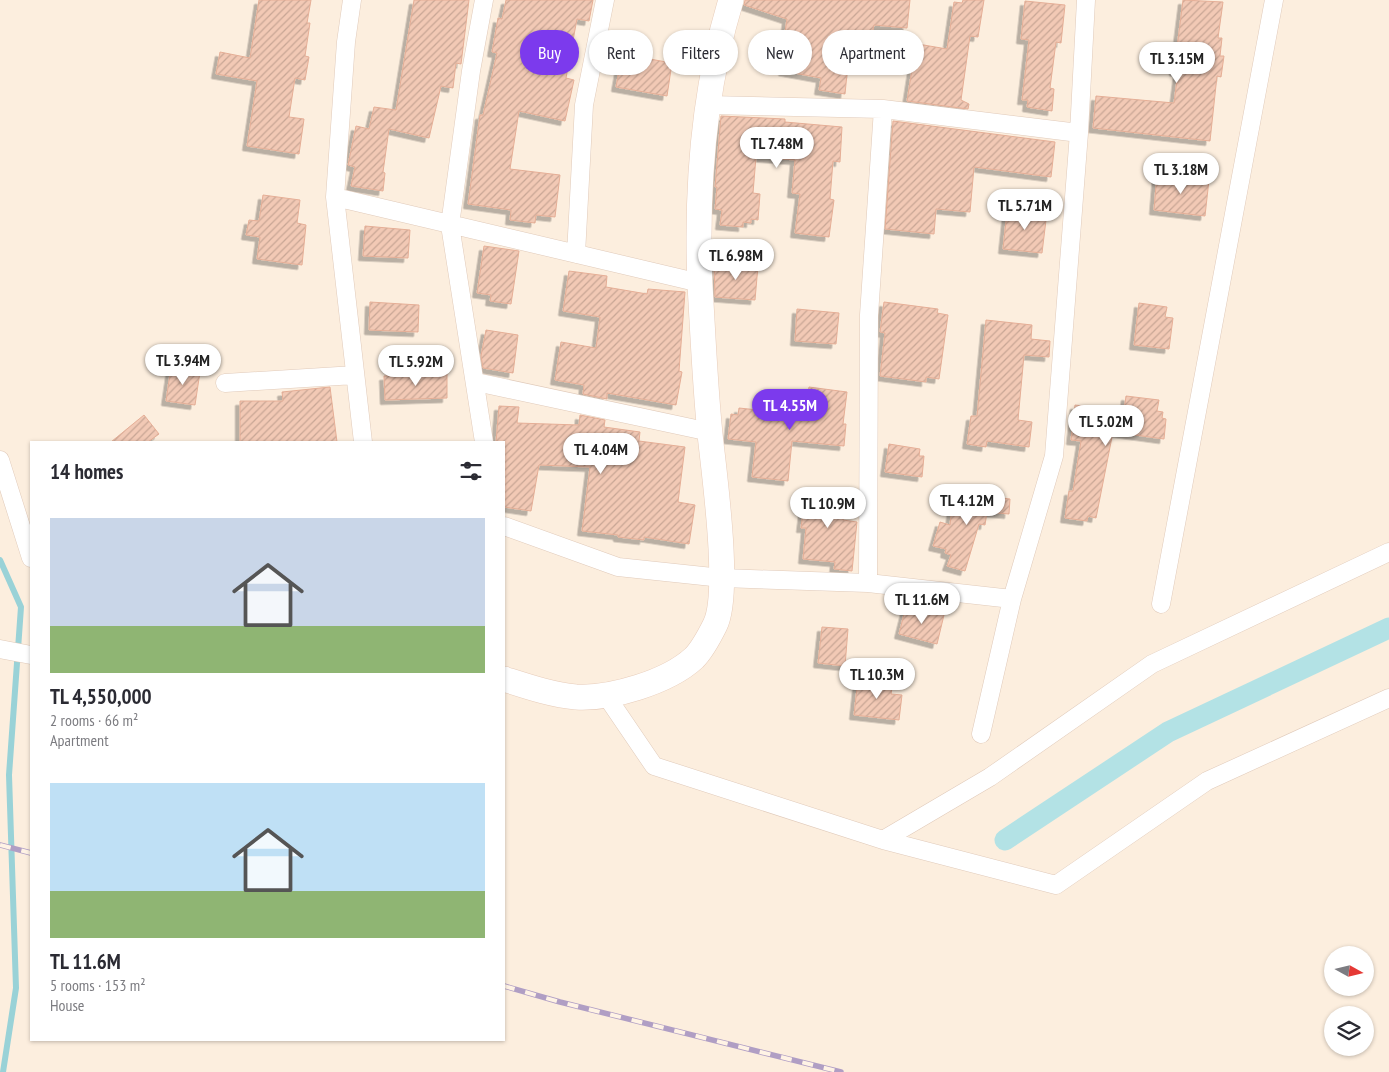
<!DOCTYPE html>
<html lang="en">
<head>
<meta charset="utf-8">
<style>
  :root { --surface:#fff; --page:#f7f7f7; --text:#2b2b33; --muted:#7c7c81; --accent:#7c3aed }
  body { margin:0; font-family:"PT Sans Narrow",sans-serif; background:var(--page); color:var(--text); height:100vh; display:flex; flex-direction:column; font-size:19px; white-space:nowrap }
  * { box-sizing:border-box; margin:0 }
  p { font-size:16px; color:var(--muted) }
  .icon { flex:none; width:28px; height:28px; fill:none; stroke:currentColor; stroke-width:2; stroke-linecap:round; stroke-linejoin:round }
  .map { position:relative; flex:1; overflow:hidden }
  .sheet { position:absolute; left:30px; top:441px; width:475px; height:600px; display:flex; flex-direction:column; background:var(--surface); border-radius:0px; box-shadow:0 1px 4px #0004 }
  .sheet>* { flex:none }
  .guide { position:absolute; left:520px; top:30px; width:475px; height:45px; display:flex; gap:10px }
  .needle { width:32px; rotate:98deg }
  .controls { position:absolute; left:1324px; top:946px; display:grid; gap:10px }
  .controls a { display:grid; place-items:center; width:50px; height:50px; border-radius:50%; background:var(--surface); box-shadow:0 1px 4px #0004; font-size:25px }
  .price { position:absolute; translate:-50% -42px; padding:0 11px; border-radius:18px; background:#fff; color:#222; font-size:16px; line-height:32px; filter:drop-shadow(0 1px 2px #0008) }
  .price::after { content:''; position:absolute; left:50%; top:30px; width:15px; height:11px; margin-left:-8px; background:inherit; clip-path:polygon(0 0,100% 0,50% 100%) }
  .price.active { background:var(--accent); color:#fff }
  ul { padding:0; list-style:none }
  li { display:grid; align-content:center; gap:10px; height:265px; padding:0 20px }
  li span { display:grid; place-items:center; height:155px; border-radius:0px; color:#555 }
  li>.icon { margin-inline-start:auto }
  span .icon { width:90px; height:90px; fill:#fffc; stroke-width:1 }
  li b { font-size:21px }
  h2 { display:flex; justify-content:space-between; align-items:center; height:60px; padding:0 20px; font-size:21px }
  .chip { padding:0 18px; border-radius:22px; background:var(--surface); box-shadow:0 1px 4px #0004; font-size:18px; line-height:45px }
  .chip.active { background:var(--accent); color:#fff }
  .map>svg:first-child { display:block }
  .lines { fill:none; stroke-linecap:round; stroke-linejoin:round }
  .stream { stroke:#99d2d7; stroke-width:6 }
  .canal { stroke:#b3e2e5; stroke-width:21 }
  .building { fill:url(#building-hatch); stroke:#e5ae96; filter:url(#shadow) }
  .street-casing { stroke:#e0caba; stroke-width:19 }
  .secondary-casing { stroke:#e7ccba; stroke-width:26 }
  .street { stroke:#fff; stroke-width:18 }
  .secondary { stroke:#fff; stroke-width:25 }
  .rail-casing { stroke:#b09ec4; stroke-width:5.5 }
  .rail { stroke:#fff3e5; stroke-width:4; stroke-dasharray:11; stroke-linecap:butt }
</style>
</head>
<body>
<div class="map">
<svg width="1389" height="1072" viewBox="0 0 1389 1072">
  <defs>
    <pattern id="building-hatch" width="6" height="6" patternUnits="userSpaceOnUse" patternTransform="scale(1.25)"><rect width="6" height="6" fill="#f2c9b5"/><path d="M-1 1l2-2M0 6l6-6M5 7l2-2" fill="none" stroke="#c8a695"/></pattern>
    <filter id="shadow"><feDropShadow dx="-4.5" dy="4.5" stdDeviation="0" flood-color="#0004"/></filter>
  </defs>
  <rect width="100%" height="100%" fill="#fceede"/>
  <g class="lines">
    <path class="stream" d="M 0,560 L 21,607 L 9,775 L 16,988 L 3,1072"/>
    <path class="canal" d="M 1005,840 L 1168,732 L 1389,628"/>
  </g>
  <path class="building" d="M 259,0 L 311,0 L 307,23 L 310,23 L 305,56 L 309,57 L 305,80 L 295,78 L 289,117 L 304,119 L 299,154 L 247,146 L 257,81 L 216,74 L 220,52 L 250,58 Z
    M 414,0 L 469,0 L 461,64 L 456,63 L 453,88 L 441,86 L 429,138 L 389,129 L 383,172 L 385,173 L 383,191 L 351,186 L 355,167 L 348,165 L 356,126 L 369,129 L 374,107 L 396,110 Z
    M 506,0 L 593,0 L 589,21 L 577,19 L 566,78 L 574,80 L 565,121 L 519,111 L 510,169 L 560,175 L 555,217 L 536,215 L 535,223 L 510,220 L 511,210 L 468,204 L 480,115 L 483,115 L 497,53 L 492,52 L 498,18 L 502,19 Z
    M 745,0 L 910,0 L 907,28 L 874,25 L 871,39 L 855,37 L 851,74 L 847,74 L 845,94 L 819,90 L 821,78 L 783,71 L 785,59 L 781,58 L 787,19 L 744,5 Z
    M 963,0 L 984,0 L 978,37 L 970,36 L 961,100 L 969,104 L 968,109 L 907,101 L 912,69 L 908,68 L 912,43 L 947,49 L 954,2 L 962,3 Z
    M 1183,0 L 1223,2 L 1218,38 L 1222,38 L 1220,56 L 1224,56 L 1221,77 L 1217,76 L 1210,141 L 1093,128 L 1096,96 L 1174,103 L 1178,72 L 1174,71 Z
    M 1025,1 L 1065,5 L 1061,43 L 1056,42 L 1050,88 L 1054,89 L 1052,111 L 1027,107 L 1028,100 L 1022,100 L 1029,40 L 1021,39 Z
    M 622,54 L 672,63 L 667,96 L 616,87 Z
    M 721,116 L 785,119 L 785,122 L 842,127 L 840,162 L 833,161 L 830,199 L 834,200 L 829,237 L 795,233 L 800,194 L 792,193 L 795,160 L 756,157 L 753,193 L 760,194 L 758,220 L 751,219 L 751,223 L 743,222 L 743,227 L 720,225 L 722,210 L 715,209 L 717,187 L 715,187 Z
    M 893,121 L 1055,142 L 1051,177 L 974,167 L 970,212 L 936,209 L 934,234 L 885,229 Z
    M 1157,174 L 1209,180 L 1205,216 L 1154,210 Z
    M 263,195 L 300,200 L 297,223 L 306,225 L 302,265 L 257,259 L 260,237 L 246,235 L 249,220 L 259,221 Z
    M 1028,210 L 1047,212 L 1042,253 L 1003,249 L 1007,212 L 1027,214 Z
    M 365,226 L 410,230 L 408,258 L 363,256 Z
    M 484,246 L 519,251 L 511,304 L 490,301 L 491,295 L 477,293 Z
    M 714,263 L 758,266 L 755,300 L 715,297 Z
    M 569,271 L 607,276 L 606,287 L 647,294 L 648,289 L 685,292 L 679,371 L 682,372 L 676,405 L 607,393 L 607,399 L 583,394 L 584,385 L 555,380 L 561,342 L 596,348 L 600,317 L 563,311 Z
    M 370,302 L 419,305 L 418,332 L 369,330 Z
    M 884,302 L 938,309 L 937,313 L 948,315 L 939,379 L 926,377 L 926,382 L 880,376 L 885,333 L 880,332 Z
    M 1139,303 L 1167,307 L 1165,317 L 1173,318 L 1169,349 L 1134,345 Z
    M 797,309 L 839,313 L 836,344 L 795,341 Z
    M 986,320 L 1032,325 L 1031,339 L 1050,341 L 1049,357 L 1024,355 L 1018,420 L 1032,422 L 1029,447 L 987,441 L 986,447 L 967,444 L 971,416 L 977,416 Z
    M 486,330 L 518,335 L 513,373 L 483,368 L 481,356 Z
    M 171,367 L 200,372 L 195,405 L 166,401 Z
    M 447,374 L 447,398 L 385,400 L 384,376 Z
    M 330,387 L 337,442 L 240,442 L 240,401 L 283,401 L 282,392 Z
    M 809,387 L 847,392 L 843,424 L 846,424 L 844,446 L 792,441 L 788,481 L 752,477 L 756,442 L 728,439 L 731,414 L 738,415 L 739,408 L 805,415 Z
    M 1126,396 L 1159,400 L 1157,411 L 1163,412 L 1162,418 L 1166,419 L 1164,439 L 1113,432 L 1096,518 L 1088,516 L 1087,521 L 1065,518 L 1069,491 L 1073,491 L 1081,441 L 1071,440 L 1075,405 L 1124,411 Z
    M 499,406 L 519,407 L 517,423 L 579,425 L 580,415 L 605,420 L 604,427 L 640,432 L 639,441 L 685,447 L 678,502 L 695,505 L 689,544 L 644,537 L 644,540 L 618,537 L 618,535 L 582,531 L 590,467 L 539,465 L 531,511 L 504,507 L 504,442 L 496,442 Z
    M 144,415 L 159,434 L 148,442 L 111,442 Z
    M 889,444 L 920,449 L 919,456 L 924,456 L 922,477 L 885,472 Z
    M 806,488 L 846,492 L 843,520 L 857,522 L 852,571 L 834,569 L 835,562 L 803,559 L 806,528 L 801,528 Z
    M 970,494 L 1010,499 L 1009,514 L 987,512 L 985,525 L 979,524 L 965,571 L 947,566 L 951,555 L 945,553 L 946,549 L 933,546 L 940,522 L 950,525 L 953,497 L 969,499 Z
    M 906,606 L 944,615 L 937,644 L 899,634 Z
    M 822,627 L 848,629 L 845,666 L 818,663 Z
    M 858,679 L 893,683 L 891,694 L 902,695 L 899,720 L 854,715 Z"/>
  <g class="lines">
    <g class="street-casing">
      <path id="street" d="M 352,0 L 346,42 L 335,197 L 700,283
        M 484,0 L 471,71 L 450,225 L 484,442
        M 708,105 L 883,109 L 1079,133
        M 335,197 L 363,442
        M 576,254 L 584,105 L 605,0
        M 476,382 L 710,432
        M 225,383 L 355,375
        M 0,460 L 31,558
        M 504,526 L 618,567 L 722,578 L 868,583 L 1012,599
        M 868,583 L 869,315 L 883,109
        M 1161,604 L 1274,0
        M 0,649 L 31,655
        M 605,694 L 654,766 L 883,840 L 990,777 L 1152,664 L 1389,552
        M 981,734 L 1012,599 L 1054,456 L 1079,133 L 1086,0
        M 883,840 L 1056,885 L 1207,781 L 1389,698"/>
    </g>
    <g class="secondary-casing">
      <path id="secondary" d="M 504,679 C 526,686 552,695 576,697 C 611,699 668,682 694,658 C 702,650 710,635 715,625 C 731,593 714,473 710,434 C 705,385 703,335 700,285 C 696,189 703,92 731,0"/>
    </g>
    <use href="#street" class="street"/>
    <use href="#secondary" class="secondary"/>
    <g class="rail-casing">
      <path id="rail" d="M 0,845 L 31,853
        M 504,986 L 560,1002 L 841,1072"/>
    </g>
    <use href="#rail" class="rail"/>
  </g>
</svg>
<div class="controls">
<a><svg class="needle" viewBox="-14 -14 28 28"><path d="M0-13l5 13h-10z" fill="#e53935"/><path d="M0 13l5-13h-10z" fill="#7c7c81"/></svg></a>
<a><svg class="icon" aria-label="layers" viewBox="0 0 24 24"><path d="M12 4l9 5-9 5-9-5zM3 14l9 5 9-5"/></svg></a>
</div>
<b class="price" style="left:1177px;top:84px">TL 3.15M</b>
<b class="price" style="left:777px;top:169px">TL 7.48M</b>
<b class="price" style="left:1181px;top:195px">TL 3.18M</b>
<b class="price" style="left:1025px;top:231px">TL 5.71M</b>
<b class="price" style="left:736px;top:281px">TL 6.98M</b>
<b class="price" style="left:183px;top:386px">TL 3.94M</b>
<b class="price" style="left:416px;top:387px">TL 5.92M</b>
<b class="price active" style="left:790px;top:431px">TL 4.55M</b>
<b class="price" style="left:1106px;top:447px">TL 5.02M</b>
<b class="price" style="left:601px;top:475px">TL 4.04M</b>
<b class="price" style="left:967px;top:526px">TL 4.12M</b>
<b class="price" style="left:828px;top:529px">TL 10.9M</b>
<b class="price" style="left:922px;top:625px">TL 11.6M</b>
<b class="price" style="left:877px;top:700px">TL 10.3M</b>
<div class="guide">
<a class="chip active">Buy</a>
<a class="chip">Rent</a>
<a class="chip">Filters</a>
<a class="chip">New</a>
<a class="chip">Apartment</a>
</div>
<section class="sheet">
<h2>14 homes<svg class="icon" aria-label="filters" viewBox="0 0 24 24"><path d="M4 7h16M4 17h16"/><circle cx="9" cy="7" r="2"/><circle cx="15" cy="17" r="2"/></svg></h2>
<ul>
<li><span style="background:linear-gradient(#c9d6e8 70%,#8fb573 0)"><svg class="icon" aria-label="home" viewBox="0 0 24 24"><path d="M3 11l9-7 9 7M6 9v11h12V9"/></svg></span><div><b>TL 4,550,000</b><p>2 rooms · 66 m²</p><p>Apartment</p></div></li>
<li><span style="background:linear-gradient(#bfe0f5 70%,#8fb573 0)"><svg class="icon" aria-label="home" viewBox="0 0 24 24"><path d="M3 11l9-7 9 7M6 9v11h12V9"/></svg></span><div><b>TL 11.6M</b><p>5 rooms · 153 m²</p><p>House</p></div></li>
</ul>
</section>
</div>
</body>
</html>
